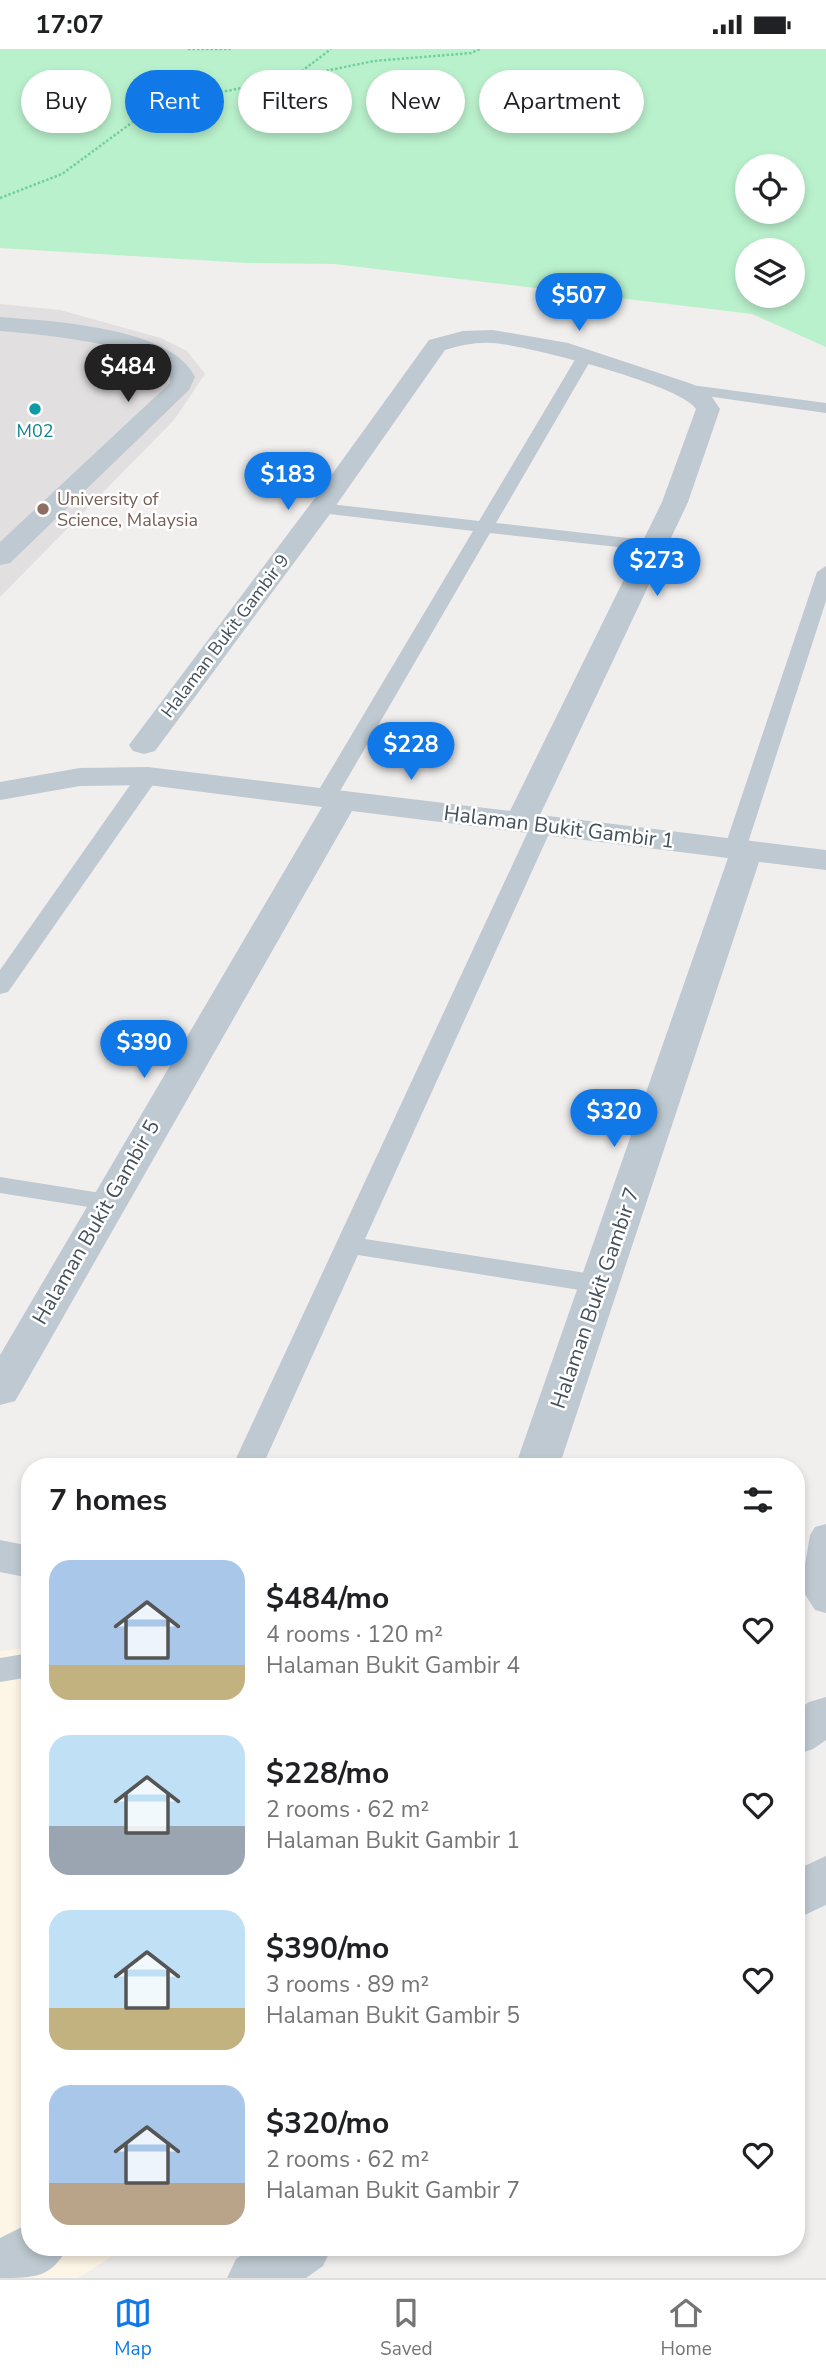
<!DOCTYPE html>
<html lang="en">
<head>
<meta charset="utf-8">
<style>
  :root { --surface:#fff; --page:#f2f2f2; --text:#202124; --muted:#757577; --line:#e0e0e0; --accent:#1178e7 }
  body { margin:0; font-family:"Nunito Sans",sans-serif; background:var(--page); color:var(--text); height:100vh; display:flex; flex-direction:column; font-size:26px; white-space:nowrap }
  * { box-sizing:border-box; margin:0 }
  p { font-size:23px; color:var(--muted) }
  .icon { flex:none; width:38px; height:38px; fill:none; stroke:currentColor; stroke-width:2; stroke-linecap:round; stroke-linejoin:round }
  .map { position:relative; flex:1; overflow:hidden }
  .side { position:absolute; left:21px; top:1409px; width:784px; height:798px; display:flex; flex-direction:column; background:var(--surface); border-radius:28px; box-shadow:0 4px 10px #0003 }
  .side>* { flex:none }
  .top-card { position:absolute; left:21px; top:21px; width:784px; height:63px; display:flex; gap:14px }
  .fabs { position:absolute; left:735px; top:105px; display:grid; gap:14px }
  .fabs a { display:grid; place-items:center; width:70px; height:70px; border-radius:50%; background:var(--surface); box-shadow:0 4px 10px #0003; font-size:35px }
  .price { position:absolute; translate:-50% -60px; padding:0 16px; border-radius:24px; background:var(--accent); color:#fff; font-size:23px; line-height:46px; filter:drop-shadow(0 2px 4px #0008) }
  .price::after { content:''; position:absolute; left:50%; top:42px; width:21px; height:16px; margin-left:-10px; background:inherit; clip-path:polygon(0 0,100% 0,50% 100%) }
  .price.selected { background:#222; color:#fff }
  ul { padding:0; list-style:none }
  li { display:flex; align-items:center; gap:21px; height:175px; padding:0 28px }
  li span { display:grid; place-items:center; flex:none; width:196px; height:140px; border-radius:21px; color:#555 }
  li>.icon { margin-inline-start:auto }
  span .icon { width:84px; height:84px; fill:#fffc; stroke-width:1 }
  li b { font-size:30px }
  h2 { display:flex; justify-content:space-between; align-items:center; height:84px; padding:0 28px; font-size:30px }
  .pill { padding:0 24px; border-radius:32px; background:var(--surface); box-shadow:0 4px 10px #0003; font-size:24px; line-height:63px }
  .pill.selected { background:var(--accent); color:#fff }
  .status { display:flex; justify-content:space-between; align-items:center; height:49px; padding:0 35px; background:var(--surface); direction:ltr }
  .status svg { height:19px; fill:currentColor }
  .dock { display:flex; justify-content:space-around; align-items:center; height:98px; border-top:2px solid var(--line); background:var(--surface); font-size:19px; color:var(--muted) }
  .dock a { display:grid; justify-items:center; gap:4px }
  .dock .selected { color:var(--accent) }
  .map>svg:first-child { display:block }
  .commercial { fill:#fdf5e6 }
  .education { fill:#e2dfe0 }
  .green { fill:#baf1cd; fill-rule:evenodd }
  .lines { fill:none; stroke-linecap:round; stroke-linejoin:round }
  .path { stroke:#71d09d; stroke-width:2.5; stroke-dasharray:2.5 2; stroke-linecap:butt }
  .lane { fill:#bec9d1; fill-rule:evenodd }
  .street { fill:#bec9d1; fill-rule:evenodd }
  .culture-dot { fill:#0f9aa8; stroke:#fff; stroke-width:2.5 }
  .education-dot { fill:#8d6e63; stroke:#fff; stroke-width:2.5 }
  .labels { text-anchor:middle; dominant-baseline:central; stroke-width:5; stroke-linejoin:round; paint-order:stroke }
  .far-culture-label { font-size:18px; fill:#0d838f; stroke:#fff }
  .far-education-label { font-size:18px; fill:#785e54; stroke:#fff; text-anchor:start }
  .far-street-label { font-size:18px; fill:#45525c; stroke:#fff }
  .street-label { font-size:21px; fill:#45525c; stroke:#fff }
</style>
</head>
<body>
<div class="status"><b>17:07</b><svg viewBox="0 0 49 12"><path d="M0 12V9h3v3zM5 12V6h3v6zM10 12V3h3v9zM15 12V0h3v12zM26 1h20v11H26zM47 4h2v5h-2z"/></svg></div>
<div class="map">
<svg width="826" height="2229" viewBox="0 0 826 2229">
  <rect width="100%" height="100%" fill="#f1eeee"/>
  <path class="commercial" d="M 30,1598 L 30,2198 L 127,2198 L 78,2229 L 0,2229 L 0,1602 Z"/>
  <path class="education" d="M 0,255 L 60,261 L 161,289 L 187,302 L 205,325 L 174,371 L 0,548 Z"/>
  <path class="green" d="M 0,0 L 826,0 L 826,298 L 752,265 L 334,215 L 247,214 L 0,199 ZM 747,117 L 793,117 L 793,163 L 747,163 ZM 747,201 L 793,201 L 793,247 L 747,247 Z"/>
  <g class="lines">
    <path class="path" d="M 188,0 L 232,0
      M 298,25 L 331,0
      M 0,149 L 62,125 L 134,72 L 182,51 L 374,12 L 471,4 L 480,0"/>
    <path class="lane" d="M 584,304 L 592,309 L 496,474 L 654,492 L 663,497 L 654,502 L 490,484 L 336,749 L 325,755 L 317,754 L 314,749 L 473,482 L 321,464 L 312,459 L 321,454 L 479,472 L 576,309 Z
      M 684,335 L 826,354 L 826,364 L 678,343 L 676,340 Z
      M 826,517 L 826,552 L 746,800 L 743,805 L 727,805 L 724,800 L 817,523 Z
      M 148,721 L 159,727 L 8,943 L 0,945 L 0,921 L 140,722 Z
      M 542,769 L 553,776 L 365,1190 L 599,1226 L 609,1229 L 613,1235 L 609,1241 L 599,1244 L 358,1206 L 262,1418 L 232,1418 L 531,776 Z
      M 0,1128 L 107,1145 L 116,1147 L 120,1153 L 116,1159 L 107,1161 L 0,1144 Z
      M 826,1475 L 826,1564 L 815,1561 L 801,1539 L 810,1486 L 815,1478 Z
      M 30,1604 L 30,1628 L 0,1633 L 0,1609 Z"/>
    <path class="street" d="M 0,268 C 50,272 172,278 195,328 L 189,341 L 10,514 L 0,516 L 0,493 L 170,334 C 179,296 25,284 0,282 Z
      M 493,281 L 568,294 L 692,335 L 710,345 L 720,360 L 688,453 L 540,766 L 826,801 L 826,821 L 759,813 L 559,1418 L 515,1418 L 728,809 L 352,762 L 21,1342 L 15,1352 L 0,1356 L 0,1306 L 322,758 L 148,736 L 80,737 L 0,751 L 0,733 L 80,719 L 148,718 L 510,762 L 662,453 L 696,360 C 682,336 525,296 493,294 C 476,293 461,296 445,301 L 330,465 L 155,702 L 144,705 L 133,702 L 129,696 L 312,453 L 429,291 L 463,282 Z
      M 0,1491 L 30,1497 L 30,1529 L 0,1523 Z
      M 826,1648 L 826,1691 L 813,1700 L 796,1706 L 796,1662 L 809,1653 Z
      M 826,1807 L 826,1856 L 796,1870 L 796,1821 Z
      M 30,2174 L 30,2198 L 68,2198 C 51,2229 35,2229 0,2229 L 0,2189 Z
      M 253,2198 L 332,2198 L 323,2217 L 306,2229 L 227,2229 L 236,2210 Z"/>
  </g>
  <circle class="culture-dot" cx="35" cy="360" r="7"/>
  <circle class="education-dot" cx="43" cy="460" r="7"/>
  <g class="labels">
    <g class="far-culture-label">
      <text x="35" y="382">M02</text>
    </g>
    <g class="far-education-label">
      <text x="57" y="450">University of<tspan x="57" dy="21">Science, Malaysia</tspan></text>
    </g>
    <g class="far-street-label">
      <text transform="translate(225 587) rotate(-53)">Halaman Bukit Gambir 9</text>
    </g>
    <g class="street-label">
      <text transform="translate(559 778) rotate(7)">Halaman Bukit Gambir 1</text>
      <text transform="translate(96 1173) rotate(-60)">Halaman Bukit Gambir 5</text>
      <text transform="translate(595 1249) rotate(-71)">Halaman Bukit Gambir 7</text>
    </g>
  </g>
</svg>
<div class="fabs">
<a><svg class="icon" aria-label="locate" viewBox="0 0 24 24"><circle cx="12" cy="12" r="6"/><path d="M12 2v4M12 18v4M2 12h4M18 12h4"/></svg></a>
<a><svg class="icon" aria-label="layers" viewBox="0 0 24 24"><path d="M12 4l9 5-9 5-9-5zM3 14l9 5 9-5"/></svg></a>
</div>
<b class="price" style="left:579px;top:284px">$507</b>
<b class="price selected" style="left:128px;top:355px">$484</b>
<b class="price" style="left:288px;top:463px">$183</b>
<b class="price" style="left:657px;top:549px">$273</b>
<b class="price" style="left:411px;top:733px">$228</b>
<b class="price" style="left:144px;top:1031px">$390</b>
<b class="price" style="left:614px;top:1100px">$320</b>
<div class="top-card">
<a class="pill">Buy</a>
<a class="pill selected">Rent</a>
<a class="pill">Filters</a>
<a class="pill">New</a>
<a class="pill">Apartment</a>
</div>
<section class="side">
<h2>7 homes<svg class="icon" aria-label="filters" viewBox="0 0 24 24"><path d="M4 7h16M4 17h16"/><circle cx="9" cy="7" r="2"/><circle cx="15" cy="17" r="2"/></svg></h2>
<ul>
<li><span style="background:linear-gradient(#a9c7e8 75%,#c2b280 0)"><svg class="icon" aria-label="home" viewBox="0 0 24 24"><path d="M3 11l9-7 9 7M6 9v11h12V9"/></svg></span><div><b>$484/mo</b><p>4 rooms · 120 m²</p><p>Halaman Bukit Gambir 4</p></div><svg class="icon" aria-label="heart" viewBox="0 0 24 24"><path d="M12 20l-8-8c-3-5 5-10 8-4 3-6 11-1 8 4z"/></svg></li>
<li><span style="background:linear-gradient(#bfe0f5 65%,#9aa5b1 0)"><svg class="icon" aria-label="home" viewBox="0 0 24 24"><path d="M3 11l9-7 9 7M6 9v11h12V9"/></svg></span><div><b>$228/mo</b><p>2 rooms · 62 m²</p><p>Halaman Bukit Gambir 1</p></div><svg class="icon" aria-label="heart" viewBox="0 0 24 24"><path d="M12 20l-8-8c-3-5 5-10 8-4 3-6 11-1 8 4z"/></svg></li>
<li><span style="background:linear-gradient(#bfe0f5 70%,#c2b280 0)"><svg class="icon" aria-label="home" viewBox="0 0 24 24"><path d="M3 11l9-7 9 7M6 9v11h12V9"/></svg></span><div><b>$390/mo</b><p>3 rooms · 89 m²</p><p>Halaman Bukit Gambir 5</p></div><svg class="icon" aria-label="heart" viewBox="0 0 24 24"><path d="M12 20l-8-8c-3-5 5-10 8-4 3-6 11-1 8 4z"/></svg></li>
<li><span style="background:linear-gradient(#a9c7e8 70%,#b9a48a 0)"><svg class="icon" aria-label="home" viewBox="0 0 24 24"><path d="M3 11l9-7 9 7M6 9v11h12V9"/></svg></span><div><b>$320/mo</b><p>2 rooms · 62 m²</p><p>Halaman Bukit Gambir 7</p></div><svg class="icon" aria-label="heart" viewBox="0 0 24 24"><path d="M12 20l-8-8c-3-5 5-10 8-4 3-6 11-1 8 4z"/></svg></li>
</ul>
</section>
</div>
<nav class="dock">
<a class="selected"><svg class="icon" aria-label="map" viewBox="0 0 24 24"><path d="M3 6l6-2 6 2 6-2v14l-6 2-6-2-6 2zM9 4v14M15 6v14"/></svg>Map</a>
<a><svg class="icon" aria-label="saved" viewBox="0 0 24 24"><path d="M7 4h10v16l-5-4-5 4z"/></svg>Saved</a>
<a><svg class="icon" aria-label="home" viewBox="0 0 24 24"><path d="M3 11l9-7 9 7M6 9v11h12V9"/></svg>Home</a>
</nav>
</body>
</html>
